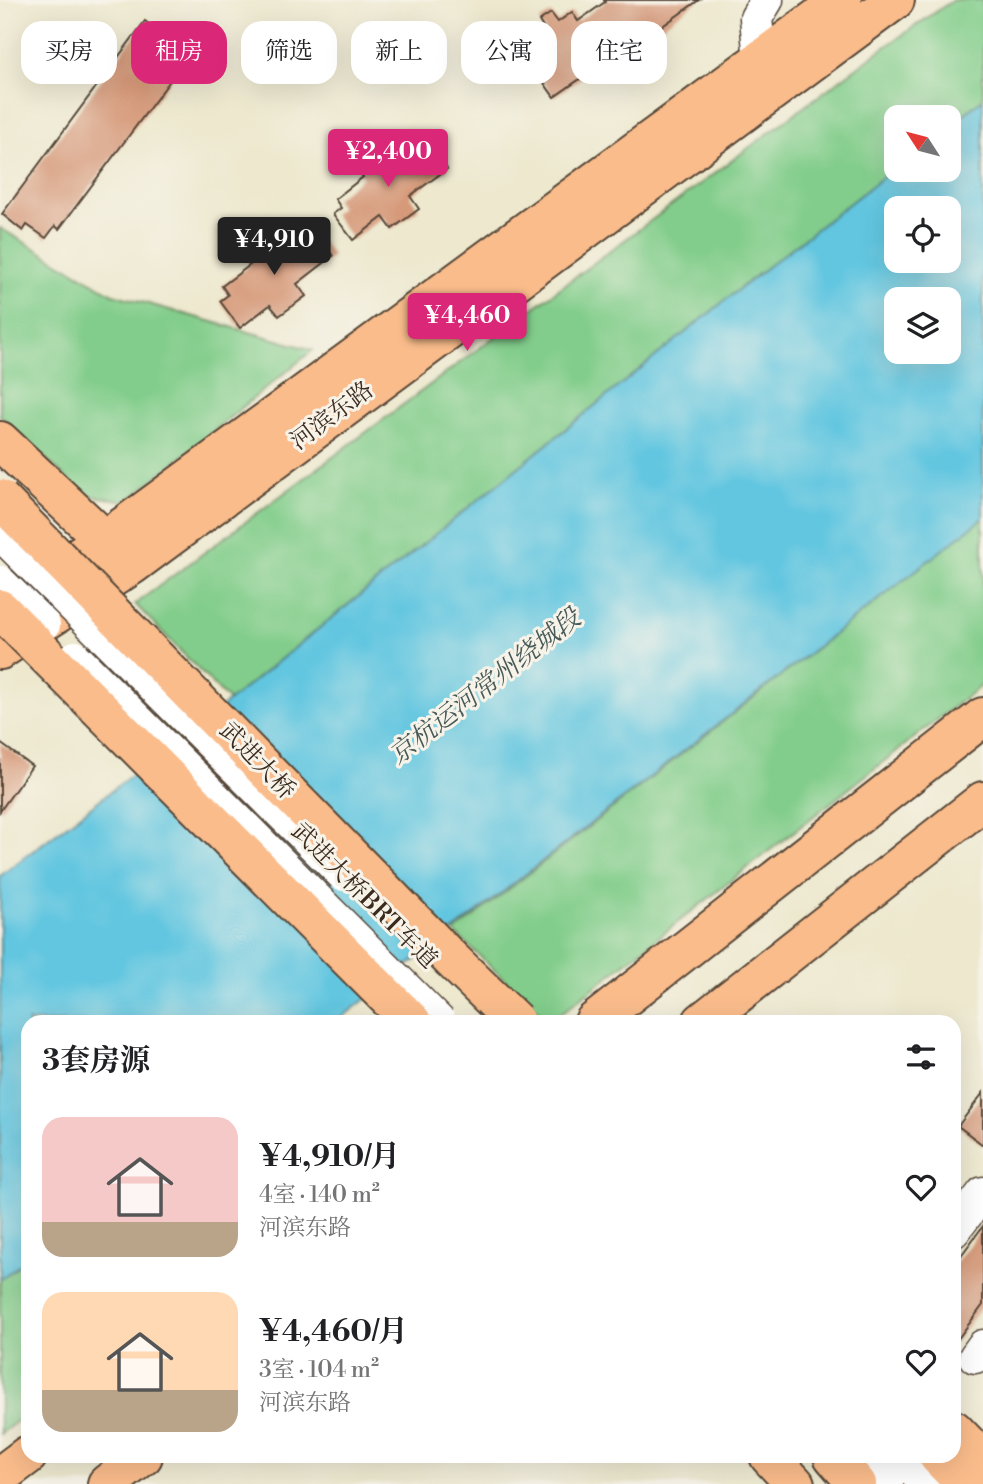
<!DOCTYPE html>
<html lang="zh">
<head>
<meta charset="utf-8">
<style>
  :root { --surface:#fff; --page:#f6f6f6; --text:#202124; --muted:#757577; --accent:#db2777 }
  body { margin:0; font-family:"Libre Bodoni","Noto Serif SC",serif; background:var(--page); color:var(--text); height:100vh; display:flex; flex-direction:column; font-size:26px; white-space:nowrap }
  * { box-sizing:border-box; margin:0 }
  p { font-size:23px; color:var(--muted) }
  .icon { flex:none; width:38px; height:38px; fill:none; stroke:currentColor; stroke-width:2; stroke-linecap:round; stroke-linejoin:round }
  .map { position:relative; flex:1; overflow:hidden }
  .side { position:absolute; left:21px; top:1015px; width:940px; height:448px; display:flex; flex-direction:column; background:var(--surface); border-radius:21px; box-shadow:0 7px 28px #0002 }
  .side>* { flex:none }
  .banner { position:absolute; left:21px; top:21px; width:942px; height:63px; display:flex; gap:14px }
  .needle { width:46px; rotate:306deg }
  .buttons { position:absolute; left:884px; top:105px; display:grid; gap:14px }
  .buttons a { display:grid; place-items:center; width:77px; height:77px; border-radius:14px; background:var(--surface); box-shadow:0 7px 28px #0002; font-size:35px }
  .price { position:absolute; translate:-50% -60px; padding:0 16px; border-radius:7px; background:var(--accent); color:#fff; font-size:23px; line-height:46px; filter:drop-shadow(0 2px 4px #0008) }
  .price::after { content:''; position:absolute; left:50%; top:42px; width:21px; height:16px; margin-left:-10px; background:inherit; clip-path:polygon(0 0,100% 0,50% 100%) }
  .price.active { background:#222; color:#fff }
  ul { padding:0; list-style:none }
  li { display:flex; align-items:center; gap:21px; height:175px; padding:0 21px }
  li span { display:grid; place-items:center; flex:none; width:196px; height:140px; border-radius:21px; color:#555 }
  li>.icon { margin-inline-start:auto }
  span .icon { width:84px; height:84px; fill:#fffc; stroke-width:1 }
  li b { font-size:30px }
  h2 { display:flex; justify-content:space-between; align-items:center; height:84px; padding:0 21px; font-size:30px }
  .chip { padding:0 24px; border-radius:21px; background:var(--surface); box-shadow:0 7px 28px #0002; font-size:24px; line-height:63px }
  .chip.active { background:var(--accent); color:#fff }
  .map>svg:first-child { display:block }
  .green { fill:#82cd8b; stroke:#5e7c54; stroke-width:2 }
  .water { fill:#62c6e0; stroke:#4e787f; stroke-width:2; fill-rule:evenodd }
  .building { fill:#d69979 }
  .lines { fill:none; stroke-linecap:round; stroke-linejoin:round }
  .minor-casing { stroke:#564638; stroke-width:35 }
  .major-casing { stroke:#564638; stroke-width:42 }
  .highway-casing { stroke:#564638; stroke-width:42 }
  .minor { stroke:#fff; stroke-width:32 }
  .major { stroke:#fabc8b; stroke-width:38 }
  .highway { stroke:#fabc8b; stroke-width:38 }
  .minor-bridge-casing { stroke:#564638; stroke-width:35; stroke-linecap:butt }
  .major-bridge-casing { stroke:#564638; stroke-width:42; stroke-linecap:butt }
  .minor-bridge { stroke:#fff; stroke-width:32 }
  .major-bridge { stroke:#fabc8b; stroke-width:38 }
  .labels { text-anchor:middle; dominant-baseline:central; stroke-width:6; stroke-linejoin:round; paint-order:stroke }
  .street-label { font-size:24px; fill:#3b2a1e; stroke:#f7f3e8 }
  .water-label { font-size:26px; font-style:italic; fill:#475958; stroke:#f7f3e8 }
</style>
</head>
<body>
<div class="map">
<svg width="983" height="1484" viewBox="0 0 983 1484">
  <rect width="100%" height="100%" fill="#f7f3e8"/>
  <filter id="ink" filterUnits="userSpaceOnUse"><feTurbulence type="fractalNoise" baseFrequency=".0143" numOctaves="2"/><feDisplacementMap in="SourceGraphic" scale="14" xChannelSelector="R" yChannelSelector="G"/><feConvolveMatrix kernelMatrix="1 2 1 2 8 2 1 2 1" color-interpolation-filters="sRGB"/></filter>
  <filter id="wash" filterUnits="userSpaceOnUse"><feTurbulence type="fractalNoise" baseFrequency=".00686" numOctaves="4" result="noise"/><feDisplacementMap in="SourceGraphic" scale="28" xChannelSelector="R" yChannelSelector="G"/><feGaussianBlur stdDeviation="1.57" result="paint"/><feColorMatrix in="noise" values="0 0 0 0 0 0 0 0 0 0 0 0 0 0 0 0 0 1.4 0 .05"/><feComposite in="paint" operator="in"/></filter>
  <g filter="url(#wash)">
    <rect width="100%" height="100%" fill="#ede8ce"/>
    <path class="green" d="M 953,0 L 983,0 L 983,99 L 949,126 L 948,117 L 896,117 L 896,167 L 743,286 L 229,701 L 135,604 L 875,54 Z
      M 0,228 L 113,294 L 313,350 L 127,501 L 84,495 L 0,415 Z
      M 983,518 L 983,684 L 550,1022 L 454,932 Z
      M 28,1258 L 28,1413 L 0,1434 L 0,1280 Z"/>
    <path class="water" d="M 983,99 L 983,518 L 336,1022 L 28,1022 L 28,1258 L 0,1280 L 0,876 L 229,701 L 743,286 L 896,167 L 896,170 L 948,170 L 949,126 ZM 896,208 L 948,208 L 948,261 L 896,261 ZM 896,299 L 948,299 L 948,352 L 896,352 Z"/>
    <g id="blocks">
      <path class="building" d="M 604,0 L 699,0 L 657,30 L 663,39 L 634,59 L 626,47 L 554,97 L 535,70 L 542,65 L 527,43 L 545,31 L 539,21 L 551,13 L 558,22 L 572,12 L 578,21 L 605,2 Z
        M 145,21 L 166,37 L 161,43 L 180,57 L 170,70 L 175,74 L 59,229 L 55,226 L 46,238 L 27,225 L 23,231 L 2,214 Z
        M 412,140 L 421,151 L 429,145 L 447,169 L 410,196 L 419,209 L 392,229 L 383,217 L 353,240 L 333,214 L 341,208 L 335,199 L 363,177 L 359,172 L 379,156 L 383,162 Z
        M 299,227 L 307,238 L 315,232 L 333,256 L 297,284 L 306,296 L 279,316 L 270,305 L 240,328 L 220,301 L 228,295 L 222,286 L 250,265 L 246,259 L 266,244 L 270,249 Z
        M 0,743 L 32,766 L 0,811 Z
        M 983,1093 L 983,1145 L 958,1126 Z
        M 983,1226 L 983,1305 L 954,1344 L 954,1265 Z"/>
    </g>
  </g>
  <g filter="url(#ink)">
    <use href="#blocks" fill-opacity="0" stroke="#564638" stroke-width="2"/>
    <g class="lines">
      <g class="minor-casing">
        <path id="minor" d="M 760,60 L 756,18 L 767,0
          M 954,1231 L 983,1193
          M 975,1357 L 983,1346
          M 863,1456 L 887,1484
          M 901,1456 L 925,1484"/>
      </g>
      <g class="major-casing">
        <path id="major" d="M 0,441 L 123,557
          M 38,581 L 105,540 L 842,0
          M 0,650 L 132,565 L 895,0
          M 833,1456 L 857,1484
          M 938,1456 L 965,1484"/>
      </g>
      <g class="highway-casing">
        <path id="highway" d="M 594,1022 L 983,717
          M 702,1022 L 983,801
          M 954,1430 L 983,1460
          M 769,1456 L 795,1484
          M 0,1476 L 28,1455
          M 107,1484 L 143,1456"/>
      </g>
      <use href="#minor" class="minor"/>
      <use href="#major" class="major"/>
      <use href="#highway" class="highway"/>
      <g class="minor-bridge-casing">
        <path id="minor-bridge" d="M 0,534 L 343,875
          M 0,582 L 44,625
          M 75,657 L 440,1022"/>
      </g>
      <g class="major-bridge-casing">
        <path id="major-bridge" d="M 0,499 L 452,960 L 516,1022
          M 0,609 L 412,1022"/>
      </g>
      <use href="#minor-bridge" class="minor-bridge"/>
      <use href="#major-bridge" class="major-bridge"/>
    </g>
  </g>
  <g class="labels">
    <g class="street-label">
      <text transform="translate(332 416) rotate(-37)">河滨东路</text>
      <text transform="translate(257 761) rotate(46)">武进大桥</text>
      <text transform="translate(364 896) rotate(45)">武进大桥BRT车道</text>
    </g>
    <g class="water-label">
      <text transform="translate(485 687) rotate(-38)">京杭运河常州绕城段</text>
    </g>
  </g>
</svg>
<div class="buttons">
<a><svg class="needle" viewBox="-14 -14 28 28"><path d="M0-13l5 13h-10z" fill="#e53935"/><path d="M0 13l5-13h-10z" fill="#757577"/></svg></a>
<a><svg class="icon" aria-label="locate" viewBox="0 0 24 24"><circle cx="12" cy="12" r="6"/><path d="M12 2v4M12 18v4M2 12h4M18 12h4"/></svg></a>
<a><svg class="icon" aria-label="layers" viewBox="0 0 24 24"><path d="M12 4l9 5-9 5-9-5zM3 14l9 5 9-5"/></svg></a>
</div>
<b class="price" style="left:388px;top:189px">¥2,400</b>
<b class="price active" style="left:274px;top:277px">¥4,910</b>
<b class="price" style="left:467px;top:353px">¥4,460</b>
<div class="banner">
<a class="chip">买房</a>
<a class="chip active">租房</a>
<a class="chip">筛选</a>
<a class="chip">新上</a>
<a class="chip">公寓</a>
<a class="chip">住宅</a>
</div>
<section class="side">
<h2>3套房源<svg class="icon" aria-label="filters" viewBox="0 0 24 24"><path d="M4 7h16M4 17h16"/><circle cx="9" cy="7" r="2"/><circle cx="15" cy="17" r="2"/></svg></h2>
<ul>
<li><span style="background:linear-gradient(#f6c9c9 75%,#b9a48a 0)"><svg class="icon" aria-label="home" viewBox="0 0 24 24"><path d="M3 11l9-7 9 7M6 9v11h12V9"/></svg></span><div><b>¥4,910/月</b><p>4室 · 140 m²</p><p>河滨东路</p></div><svg class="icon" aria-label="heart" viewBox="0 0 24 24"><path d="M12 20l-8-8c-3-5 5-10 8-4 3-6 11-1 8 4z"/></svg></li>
<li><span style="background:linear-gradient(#ffd9b3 70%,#b9a48a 0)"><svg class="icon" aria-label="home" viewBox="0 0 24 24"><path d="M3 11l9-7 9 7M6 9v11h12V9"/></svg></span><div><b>¥4,460/月</b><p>3室 · 104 m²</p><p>河滨东路</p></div><svg class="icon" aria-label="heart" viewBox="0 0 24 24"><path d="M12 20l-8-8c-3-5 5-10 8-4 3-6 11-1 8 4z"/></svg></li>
</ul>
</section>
</div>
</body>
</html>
